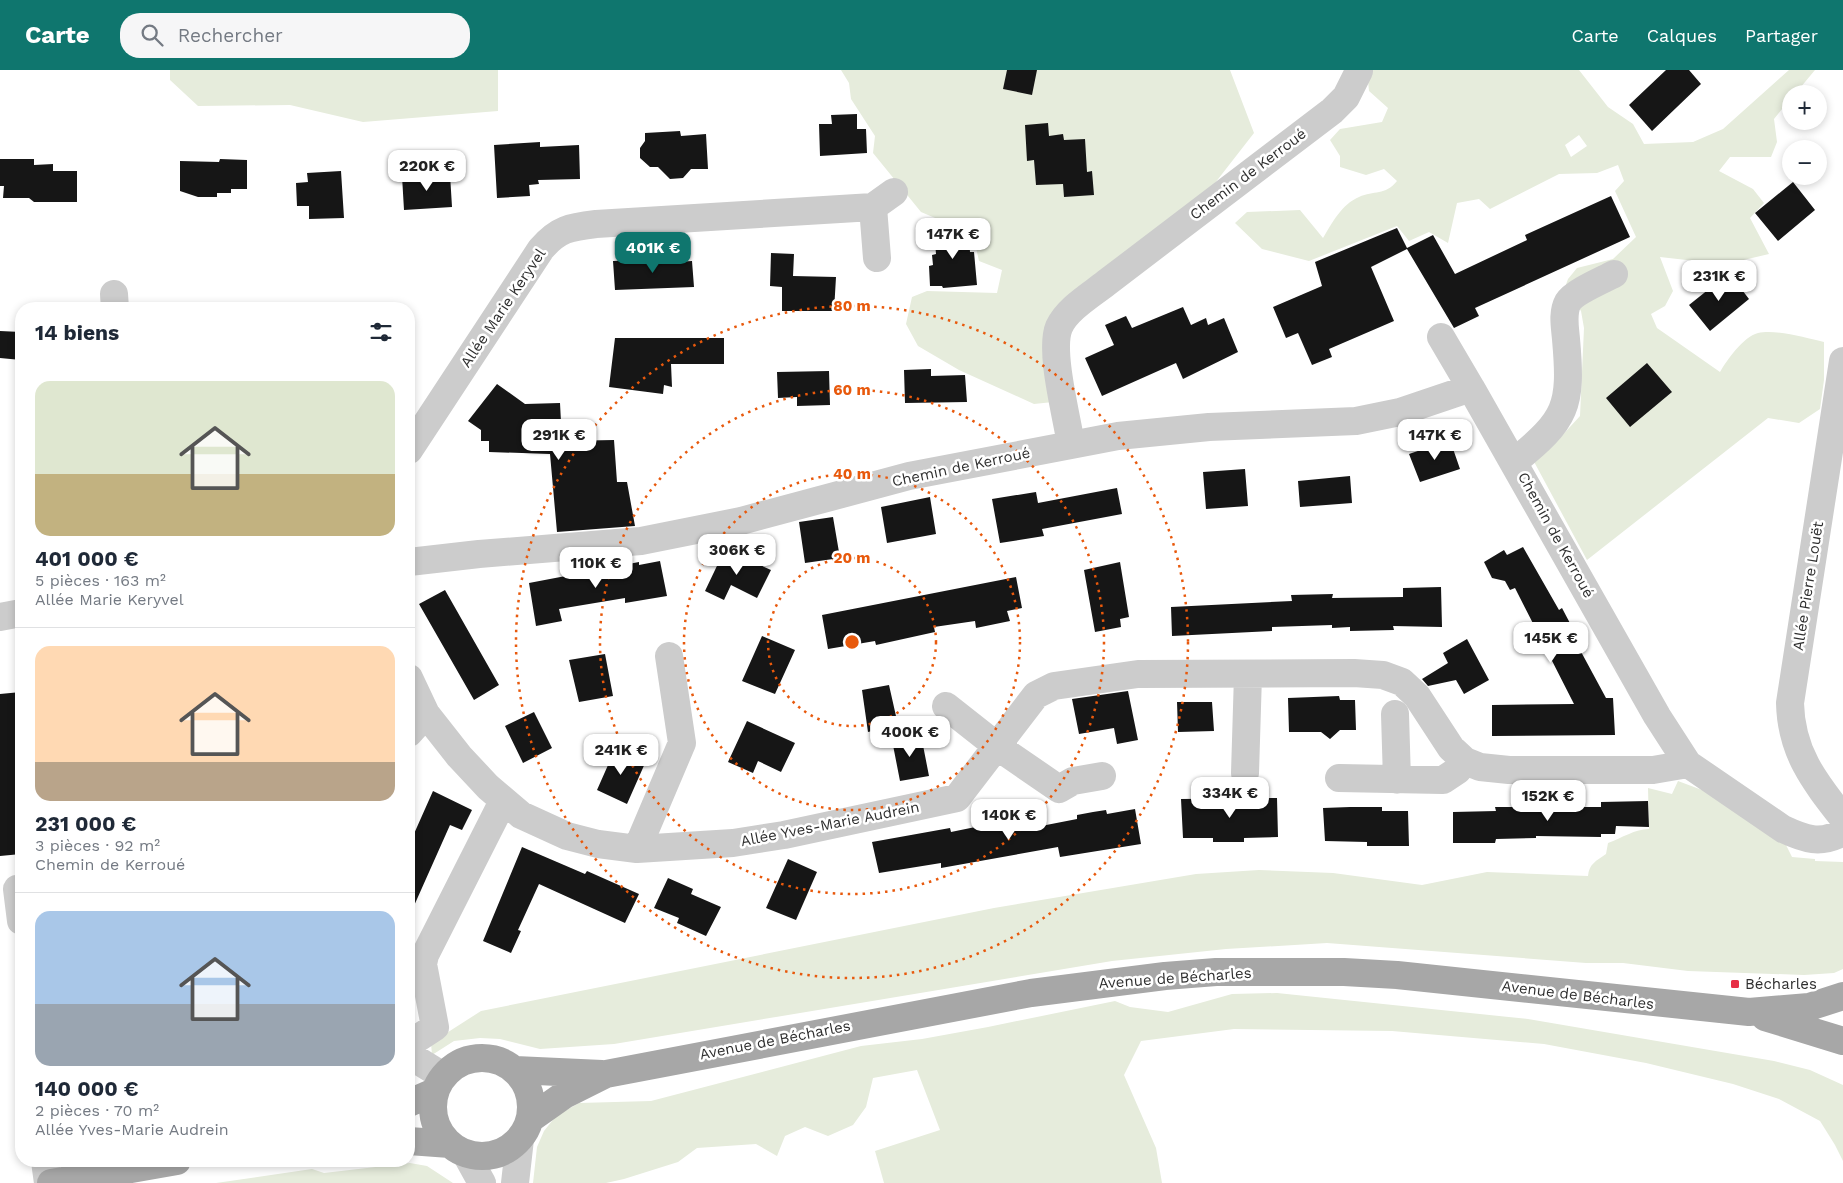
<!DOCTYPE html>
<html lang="fr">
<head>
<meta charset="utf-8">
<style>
  :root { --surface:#fff; --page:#f6f6f7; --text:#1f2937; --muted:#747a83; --line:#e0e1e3; --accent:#0f766e }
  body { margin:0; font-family:"Work Sans",sans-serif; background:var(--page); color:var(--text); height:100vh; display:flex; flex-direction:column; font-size:19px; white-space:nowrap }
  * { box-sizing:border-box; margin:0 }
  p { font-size:16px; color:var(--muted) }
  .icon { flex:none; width:28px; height:28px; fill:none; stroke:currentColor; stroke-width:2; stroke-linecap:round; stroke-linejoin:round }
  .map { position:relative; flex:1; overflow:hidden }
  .drawer { position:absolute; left:15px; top:232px; width:400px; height:865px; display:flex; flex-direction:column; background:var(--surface); border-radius:20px; box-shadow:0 2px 8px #0003 }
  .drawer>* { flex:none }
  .fabs { position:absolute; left:1782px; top:15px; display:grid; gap:10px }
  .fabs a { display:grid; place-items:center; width:45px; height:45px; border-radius:50%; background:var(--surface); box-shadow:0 2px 8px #0003; font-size:25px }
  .price { position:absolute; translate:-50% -42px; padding:0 11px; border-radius:10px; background:#fff; color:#222; font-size:16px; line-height:32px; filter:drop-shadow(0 1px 2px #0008) }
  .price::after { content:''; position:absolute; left:50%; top:30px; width:15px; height:11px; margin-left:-8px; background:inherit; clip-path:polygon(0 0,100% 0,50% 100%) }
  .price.selected { background:var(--accent); color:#fff }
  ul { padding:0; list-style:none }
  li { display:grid; align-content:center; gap:10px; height:265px; padding:0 20px }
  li+li { border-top:1px solid var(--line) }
  li span { display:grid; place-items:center; height:155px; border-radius:15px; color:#555 }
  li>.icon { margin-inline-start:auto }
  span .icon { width:90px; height:90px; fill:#fffc; stroke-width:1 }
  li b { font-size:21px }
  h2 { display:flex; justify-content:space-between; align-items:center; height:60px; padding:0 20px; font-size:21px }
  header { display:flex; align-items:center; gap:30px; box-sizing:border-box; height:70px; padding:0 25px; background:var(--accent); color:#fff }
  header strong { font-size:24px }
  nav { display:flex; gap:28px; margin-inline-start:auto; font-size:18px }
  .search { width:350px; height:45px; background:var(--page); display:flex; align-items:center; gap:12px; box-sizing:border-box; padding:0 18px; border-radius:20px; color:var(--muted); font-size:19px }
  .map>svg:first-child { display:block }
  .green { fill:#e6ecdc; fill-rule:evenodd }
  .building { fill:#161616 }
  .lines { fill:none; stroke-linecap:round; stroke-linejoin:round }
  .minor { stroke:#ccc; stroke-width:28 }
  .major { stroke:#a7a7a7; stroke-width:28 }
  .ring { fill:none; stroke:#e8590c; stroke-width:2.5; stroke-dasharray:2.5 5 }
  .poi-dot { fill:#e72f46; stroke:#fff; stroke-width:2 }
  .labels { text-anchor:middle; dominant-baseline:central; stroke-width:5; stroke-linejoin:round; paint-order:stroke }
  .street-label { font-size:15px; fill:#2f2f2f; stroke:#fff }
  .poi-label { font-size:15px; fill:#2f2f2f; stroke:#fff; text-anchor:start }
  .centre { fill:#e8590c; stroke:#fff; stroke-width:2.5 }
  .ring-label { font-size:15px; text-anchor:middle; font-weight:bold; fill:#e8590c; stroke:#fff; stroke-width:5; stroke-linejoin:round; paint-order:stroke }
</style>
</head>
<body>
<header>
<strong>Carte</strong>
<div class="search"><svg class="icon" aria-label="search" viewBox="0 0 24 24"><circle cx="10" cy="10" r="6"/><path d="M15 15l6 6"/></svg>Rechercher</div>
<nav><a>Carte</a><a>Calques</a><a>Partager</a></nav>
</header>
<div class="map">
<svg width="1843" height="1113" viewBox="0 0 1843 1113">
  <rect width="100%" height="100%" fill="#fff"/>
  <path class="green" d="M 170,0 L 498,0 L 498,41 L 363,52 L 290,35 L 198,36 L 170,10 Z
    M 841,0 L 1230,0 L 1254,63 L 1201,131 L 1075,232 L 1053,332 L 1034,334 L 959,300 L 918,276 L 906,254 L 912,227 L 927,221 L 997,223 L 1002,200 L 979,191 L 971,155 L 947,153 L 921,142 L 873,83 L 875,66 L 851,29 L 849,13 Z
    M 1361,0 L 1579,0 L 1608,37 L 1633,54 L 1644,74 L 1693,72 L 1723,59 L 1789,0 L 1815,0 L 1795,24 L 1791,24 L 1791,28 L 1774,49 L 1777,72 L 1771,87 L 1730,87 L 1719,101 L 1753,119 L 1764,133 L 1750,148 L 1769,184 L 1735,192 L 1713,193 L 1660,187 L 1673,221 L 1665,236 L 1651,244 L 1657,258 L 1720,302 C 1727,290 1743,267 1758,263 C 1776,259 1806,268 1824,272 L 1824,310 L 1820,339 L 1799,353 L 1768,348 L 1587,490 L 1532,388 L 1558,370 L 1580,346 L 1584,258 L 1581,241 L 1564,220 L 1568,209 L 1577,198 L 1613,189 L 1636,167 L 1615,121 L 1624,111 L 1618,95 L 1597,103 L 1559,104 L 1490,139 L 1479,129 L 1457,133 L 1448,173 L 1429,162 L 1409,171 L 1397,156 L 1309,191 L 1262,179 L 1235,153 L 1247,142 L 1300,140 L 1323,168 C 1332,153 1342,134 1359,127 C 1374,120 1385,126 1397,111 L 1384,99 L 1366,105 L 1340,97 L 1340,86 L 1330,70 L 1340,59 L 1382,52 L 1388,38 L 1369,21 L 1368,11 ZM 1579,65 L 1587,76 L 1571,87 L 1565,75 Z
    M 1678,711 L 1718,726 L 1783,769 L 1792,787 L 1815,789 L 1815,791 L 1843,792 L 1843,899 L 1834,903 L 1804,905 L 1688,901 L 1623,893 L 1586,893 L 1327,873 L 1226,879 L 1112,891 L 614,974 L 540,979 L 500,969 L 480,968 L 454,971 L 432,985 L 431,973 L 481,941 L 994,838 L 1196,804 L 1259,800 L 1333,803 L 1422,815 L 1487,802 L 1588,806 C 1589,794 1596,791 1606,784 L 1608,773 C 1622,768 1635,759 1649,759 L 1648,718 L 1672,724 Z
    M 1277,923 L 1528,949 L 1774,991 L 1810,1000 L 1843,1015 L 1843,1091 L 1835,1075 L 1820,1051 L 1779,1029 L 1733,1014 L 1646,993 L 1544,974 L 1392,961 L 1234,959 L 1141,971 L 1124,1005 L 1156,1078 L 1162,1113 L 884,1113 L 875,1081 L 940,1060 L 917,1000 L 873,1008 L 866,1037 L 853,1055 L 828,1066 L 805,1057 L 785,1066 L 777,1086 L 756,1074 L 697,1078 L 678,1092 L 624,1109 L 606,1113 L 533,1113 L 537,1077 L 544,1061 L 556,1046 L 579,1033 L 651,1031 L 861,976 L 922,969 L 988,957 L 1115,931 L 1130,937 L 1168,942 L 1232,924 Z
    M 410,1093 L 427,1096 L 453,1113 L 216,1113 L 312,1099 L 324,1103 Z"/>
  <path class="building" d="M 1007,0 L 1037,0 L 1032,25 L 1003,19 Z
    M 1666,0 L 1689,0 L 1701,14 L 1652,61 L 1629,35 Z
    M 857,44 L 857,59 L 866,59 L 867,83 L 820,86 L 819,54 L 832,54 L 831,45 Z
    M 1048,53 L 1049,66 L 1063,64 L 1064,70 L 1085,69 L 1087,102 L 1092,101 L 1094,125 L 1064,127 L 1063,114 L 1036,115 L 1034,90 L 1027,91 L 1025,55 Z
    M 680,61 L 681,66 L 706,64 L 708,99 L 691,99 L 683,108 L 670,109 L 658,97 L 650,97 L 640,88 L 640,78 L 645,71 L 645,63 Z
    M 540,72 L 540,77 L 579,75 L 580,109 L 538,110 L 539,114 L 529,115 L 530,126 L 497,128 L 494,75 Z
    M 0,89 L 34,89 L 34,95 L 53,94 L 53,101 L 77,101 L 77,132 L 34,132 L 29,128 L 3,128 L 4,116 L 0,116 Z
    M 220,89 L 247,90 L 247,119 L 231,119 L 231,123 L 217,123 L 217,127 L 198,127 L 180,121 L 180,91 L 219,92 Z
    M 341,101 L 344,148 L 309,149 L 309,136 L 297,136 L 296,113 L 308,112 L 307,103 Z
    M 450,104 L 452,137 L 404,140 L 402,106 Z
    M 1793,112 L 1815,140 L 1778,171 L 1755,143 Z
    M 1611,126 L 1630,167 L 1475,238 L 1479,246 L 1454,258 L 1407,179 L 1371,197 L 1394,251 L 1329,279 L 1332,287 L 1312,295 L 1298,263 L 1286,268 L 1273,237 L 1322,216 L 1315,192 L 1397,158 L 1407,178 L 1433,165 L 1455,204 L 1527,170 L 1525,165 Z
    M 968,157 L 970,182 L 974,182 L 977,215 L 943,218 L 942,216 L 930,216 L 929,196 L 933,195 L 932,185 L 936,184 L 934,160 Z
    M 771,183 L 794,184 L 793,206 L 836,207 L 834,241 L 782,241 L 782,217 L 770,216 Z
    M 677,188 L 677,192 L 692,191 L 694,217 L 615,220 L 613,191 Z
    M 1729,203 L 1749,229 L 1710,261 L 1689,235 Z
    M 1183,237 L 1191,255 L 1206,248 L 1208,255 L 1224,248 L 1238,282 L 1183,309 L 1176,293 L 1102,326 L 1085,288 L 1114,275 L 1105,255 L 1126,246 L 1132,258 Z
    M 0,261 L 21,262 L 21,290 L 0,288 Z
    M 615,268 L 724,268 L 724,294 L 671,294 L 672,317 L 664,315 L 663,324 L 609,317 Z
    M 1647,293 L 1672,322 L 1630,357 L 1606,328 Z
    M 931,299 L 931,306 L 965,305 L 967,332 L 905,333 L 904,300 Z
    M 829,301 L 830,335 L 797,336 L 797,327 L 778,328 L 777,302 Z
    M 497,314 L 525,334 L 560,333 L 562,371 L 614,370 L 617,412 L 627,412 L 635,456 L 557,462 L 550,384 L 489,382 L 489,371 L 481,371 L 481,360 L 468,351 Z
    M 1450,370 L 1460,399 L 1420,412 L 1409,384 Z
    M 1245,399 L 1248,436 L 1206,439 L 1203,402 Z
    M 1350,406 L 1352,433 L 1300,437 L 1298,411 Z
    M 1117,418 L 1122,444 L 1042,459 L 1044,466 L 1000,473 L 992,429 L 1036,422 L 1038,433 Z
    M 930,427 L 936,464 L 887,473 L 881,437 Z
    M 833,447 L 840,488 L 805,493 L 799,452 Z
    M 1523,477 L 1559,540 L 1562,538 L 1582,576 L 1579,578 L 1606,628 L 1613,628 L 1615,665 L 1492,666 L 1492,635 L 1574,634 L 1515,518 L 1510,520 L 1505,511 L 1492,508 L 1484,492 L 1504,480 L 1507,485 Z
    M 725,479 L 771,500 L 757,528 L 731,515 L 724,530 L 705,521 Z
    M 660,491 L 667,526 L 625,533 L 625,528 L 559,539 L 562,551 L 536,556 L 529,513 L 639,492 L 639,495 Z
    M 1120,492 L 1129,547 L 1120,549 L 1121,557 L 1095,562 L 1084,500 Z
    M 1016,507 L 1022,538 L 1007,541 L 1010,551 L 976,558 L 975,551 L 934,557 L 935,562 L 876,575 L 875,571 L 828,579 L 822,545 Z
    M 1441,517 L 1442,557 L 1393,556 L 1394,560 L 1350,561 L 1350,557 L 1332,558 L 1332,555 L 1272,557 L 1272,561 L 1172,566 L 1171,537 L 1292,531 L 1291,525 L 1333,524 L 1332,528 L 1403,527 L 1403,518 Z
    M 445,520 L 499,615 L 474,630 L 419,534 Z
    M 762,566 L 795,580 L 775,624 L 742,611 Z
    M 1467,569 L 1489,610 L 1464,624 L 1456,610 L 1428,616 L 1422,609 L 1448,593 L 1443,583 Z
    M 605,584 L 613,626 L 579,632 L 569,590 Z
    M 889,615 L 898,655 L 868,662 L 862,620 Z
    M 1128,621 L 1138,670 L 1117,674 L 1114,658 L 1079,664 L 1072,629 Z
    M 21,622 L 21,784 L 0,786 L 0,624 Z
    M 1339,626 L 1340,630 L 1355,630 L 1356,660 L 1340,660 L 1330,669 L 1321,662 L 1289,662 L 1288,628 Z
    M 1177,632 L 1212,632 L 1214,661 L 1178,662 Z
    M 534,642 L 552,678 L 523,693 L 505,656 Z
    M 747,651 L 795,673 L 781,702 L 758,691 L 753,703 L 728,692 Z
    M 921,665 L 929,706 L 900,711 L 892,670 Z
    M 616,677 L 646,691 L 627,734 L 597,720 Z
    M 433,721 L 472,740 L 462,760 L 450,755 L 409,847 L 409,775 Z
    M 1277,728 L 1278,767 L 1244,768 L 1244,772 L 1213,772 L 1213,768 L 1183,768 L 1181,729 Z
    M 1648,731 L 1649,757 L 1616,756 L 1615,764 L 1601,764 L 1601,767 L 1536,766 L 1536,768 L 1496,769 L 1495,773 L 1453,773 L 1453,742 L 1496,741 L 1495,737 L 1601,737 L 1601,732 Z
    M 1350,737 L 1382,737 L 1382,741 L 1408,741 L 1409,776 L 1367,776 L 1367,772 L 1325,771 L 1323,738 Z
    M 1135,739 L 1141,774 L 1060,787 L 1058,777 L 941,798 L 941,793 L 879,803 L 872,772 L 950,758 L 951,762 L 1034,745 L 1036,757 L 1077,749 L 1077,745 L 1093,742 L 1106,740 L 1107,744 Z
    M 522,777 L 585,804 L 587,801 L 639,824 L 625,853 L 539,814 L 518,860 L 521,861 L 511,883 L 483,871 Z
    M 788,789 L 817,802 L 796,850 L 766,838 Z
    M 668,808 L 693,819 L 691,824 L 721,837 L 706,866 L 677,853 L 679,848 L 654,838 Z"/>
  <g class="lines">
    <path class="minor" d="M 873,137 L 877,188
      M 114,224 L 115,239
      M 1441,267 L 1471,318
      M 1843,291 L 1790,633 C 1791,682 1814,711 1843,748
      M 1071,375 C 1067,347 1049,281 1059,257 C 1067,239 1091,225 1106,213 L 1332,41 L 1346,27 L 1359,1
      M 409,380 L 541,179 C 558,159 570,157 596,154 L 873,137 L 894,122
      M 1514,392 C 1567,349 1572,337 1566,269 C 1565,257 1562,243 1568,232 C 1574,222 1603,210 1614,204
      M 409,492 L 479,484 L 641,471 L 741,451 L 909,406 L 1071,375 L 1118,366 L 1209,357 L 1356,351 L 1400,342 L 1471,318 L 1657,646 L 1688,694 L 1783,759 C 1804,769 1821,775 1843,762
      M 0,547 L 21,543
      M 409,608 L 426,644 L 459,686 L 488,717 L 521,745 L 567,766 L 598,774 L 637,779 L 733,773 L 784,765 L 957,728 L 1036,625 L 1054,616 L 1138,604 L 1354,603 L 1383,605 L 1402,612 L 1417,626 L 1451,678 L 1465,691 L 1480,697 L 1509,700 L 1653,700 L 1688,694
      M 946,636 L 998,677 L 1059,719 L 1073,711 L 1102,706
      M 1395,644 L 1397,710
      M 409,663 L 426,644
      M 1245,703 L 1248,605
      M 1339,708 L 1443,710 L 1458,700 L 1465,691
      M 637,779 L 682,673 L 669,586
      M 17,819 L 21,851
      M 409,974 L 435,957 L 423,894 L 425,885 L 503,731
      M 409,985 L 443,1006
      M 466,1084 L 482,1113
      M 45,1091 L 48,1113
      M 515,1113 L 520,1069"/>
    <path class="major" d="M 1765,947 L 1843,971
      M433 1037a49 49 0 1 1 98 0a49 49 0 1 1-98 0Z
      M 515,1000 L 602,1004
      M 409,1033 L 434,1022
      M 530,1049 L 564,1025 L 606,1004 L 1031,923 L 1165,906 L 1216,902 L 1344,902 L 1397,905 L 1749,942 L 1809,937 L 1843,926
      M 409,1071 L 450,1074
      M 51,1113 L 177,1091"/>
  </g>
  <g class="ring">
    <circle cx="852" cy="572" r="84"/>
    <circle cx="852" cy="572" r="168"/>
    <circle cx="852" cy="572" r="252"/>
    <circle cx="852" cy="572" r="336"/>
  </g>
  <rect class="poi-dot" x="1730" y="909" width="10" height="10" rx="2.5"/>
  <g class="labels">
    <g class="street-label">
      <text transform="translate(1248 104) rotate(-37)">Chemin de Kerroué</text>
      <text transform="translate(503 238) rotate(-56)">Allée Marie Keryvel</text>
      <text transform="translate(961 397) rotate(-12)">Chemin de Kerroué</text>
      <text transform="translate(1556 465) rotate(61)">Chemin de Kerroué</text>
      <text transform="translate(1808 516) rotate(-81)">Allée Pierre Louët</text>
      <text transform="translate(830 754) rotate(-11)">Allée Yves-Marie Audrein</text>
      <text transform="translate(1175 908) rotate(-4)">Avenue de Bécharles</text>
      <text transform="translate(1578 925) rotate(7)">Avenue de Bécharles</text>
      <text transform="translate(775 970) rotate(-11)">Avenue de Bécharles</text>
    </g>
    <g class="poi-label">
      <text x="1745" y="914">Bécharles</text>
    </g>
  </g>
  <circle cx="852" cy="572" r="8" class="centre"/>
  <g class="ring-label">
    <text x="852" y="241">80 m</text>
    <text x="852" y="325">60 m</text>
    <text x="852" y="409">40 m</text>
    <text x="852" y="493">20 m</text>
  </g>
</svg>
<div class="fabs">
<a>+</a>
<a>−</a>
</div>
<b class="price" style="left:427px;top:122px">220K €</b>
<b class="price" style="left:953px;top:190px">147K €</b>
<b class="price selected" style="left:653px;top:204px">401K €</b>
<b class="price" style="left:1719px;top:232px">231K €</b>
<b class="price" style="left:559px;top:391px">291K €</b>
<b class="price" style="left:1435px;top:391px">147K €</b>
<b class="price" style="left:737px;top:506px">306K €</b>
<b class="price" style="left:596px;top:519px">110K €</b>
<b class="price" style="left:1551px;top:594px">145K €</b>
<b class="price" style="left:910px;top:688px">400K €</b>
<b class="price" style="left:621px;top:706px">241K €</b>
<b class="price" style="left:1230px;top:749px">334K €</b>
<b class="price" style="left:1548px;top:752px">152K €</b>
<b class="price" style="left:1009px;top:771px">140K €</b>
<section class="drawer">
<h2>14 biens<svg class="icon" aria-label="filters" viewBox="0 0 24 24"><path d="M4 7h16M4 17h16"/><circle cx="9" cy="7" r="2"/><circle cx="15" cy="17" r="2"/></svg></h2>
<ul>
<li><span style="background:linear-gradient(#dfe7d0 60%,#c2b280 0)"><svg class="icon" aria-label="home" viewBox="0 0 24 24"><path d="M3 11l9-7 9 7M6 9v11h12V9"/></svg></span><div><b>401 000 €</b><p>5 pièces · 163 m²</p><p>Allée Marie Keryvel</p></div></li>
<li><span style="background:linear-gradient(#ffd9b3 75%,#b9a48a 0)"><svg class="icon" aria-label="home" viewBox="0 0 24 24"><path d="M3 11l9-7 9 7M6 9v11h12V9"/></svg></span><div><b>231 000 €</b><p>3 pièces · 92 m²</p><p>Chemin de Kerroué</p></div></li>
<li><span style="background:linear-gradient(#a9c7e8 60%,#9aa5b1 0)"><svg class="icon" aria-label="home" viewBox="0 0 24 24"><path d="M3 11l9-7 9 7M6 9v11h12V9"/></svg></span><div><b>140 000 €</b><p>2 pièces · 70 m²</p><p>Allée Yves-Marie Audrein</p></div></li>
</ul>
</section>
</div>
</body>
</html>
